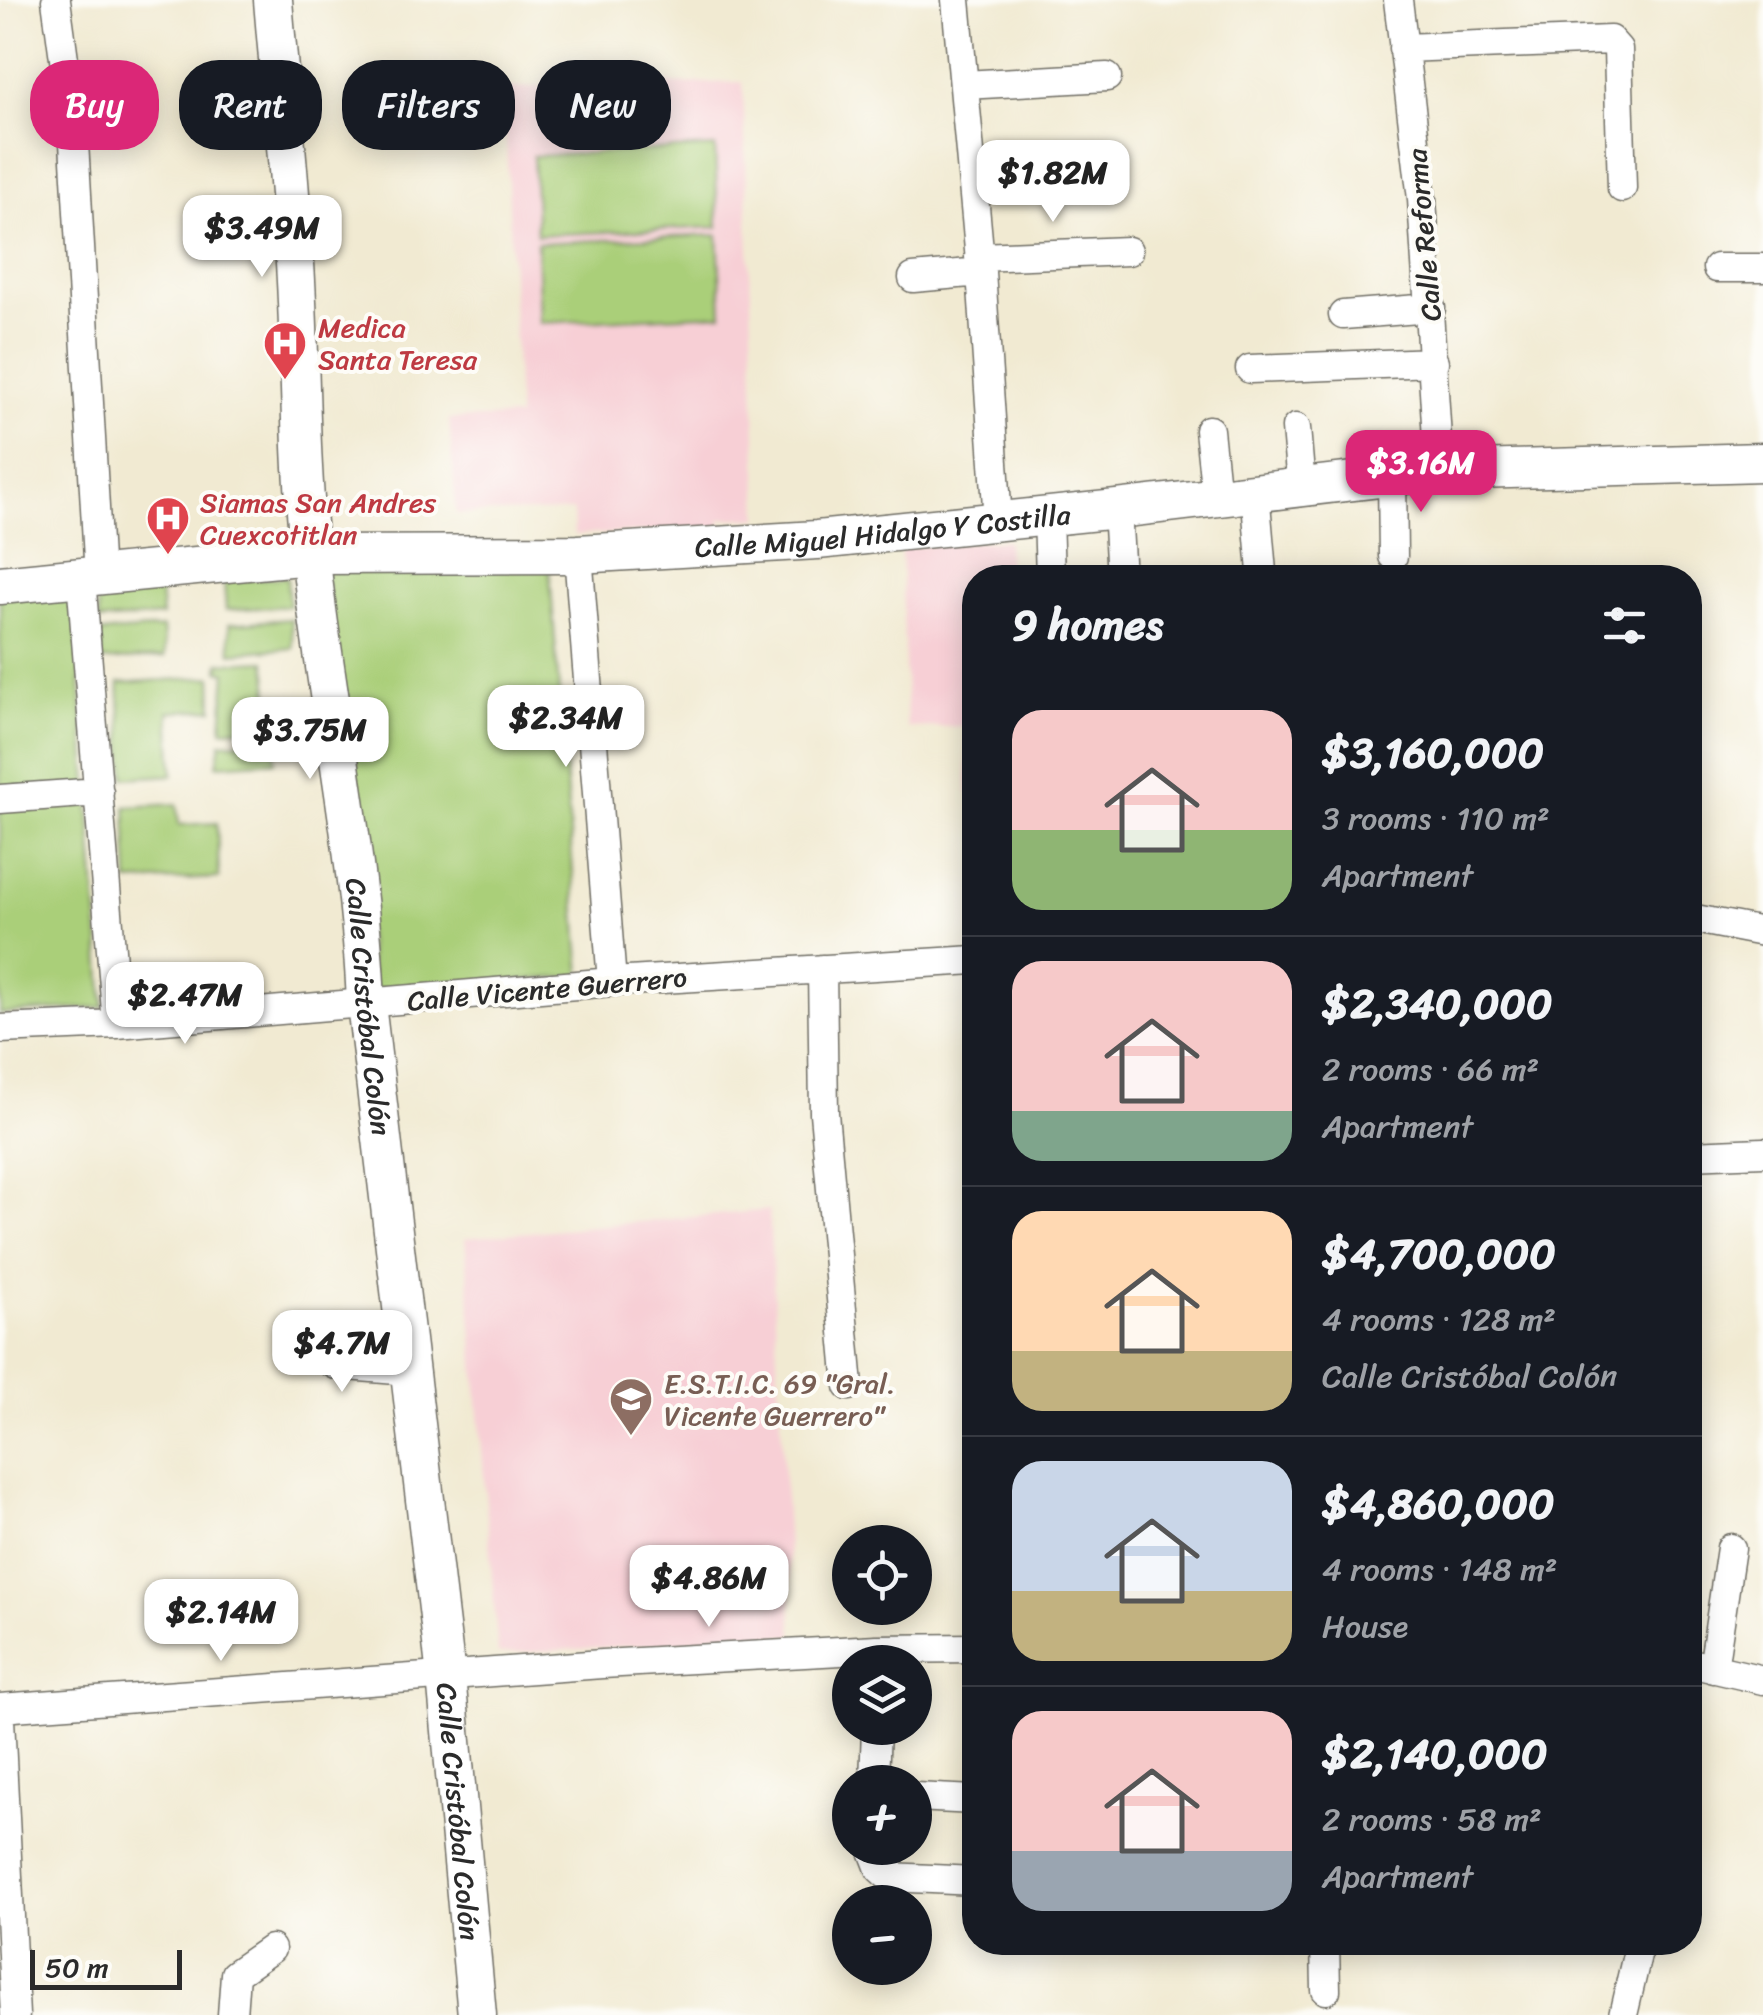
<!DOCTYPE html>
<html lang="en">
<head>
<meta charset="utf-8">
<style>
  :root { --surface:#171b24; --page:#20242c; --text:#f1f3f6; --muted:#9ea1a6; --line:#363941; --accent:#db2777 }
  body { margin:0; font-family:Sriracha,sans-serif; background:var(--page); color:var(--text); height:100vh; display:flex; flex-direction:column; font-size:38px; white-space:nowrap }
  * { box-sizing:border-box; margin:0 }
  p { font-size:32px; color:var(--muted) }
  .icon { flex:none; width:55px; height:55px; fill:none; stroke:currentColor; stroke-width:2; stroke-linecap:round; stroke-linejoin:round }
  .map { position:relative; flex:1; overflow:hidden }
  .details { position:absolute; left:962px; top:565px; width:740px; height:1390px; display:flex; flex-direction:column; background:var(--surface); border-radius:40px; box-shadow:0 5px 25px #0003 }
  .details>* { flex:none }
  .top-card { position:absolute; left:30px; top:60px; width:782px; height:90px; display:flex; gap:20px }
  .buttons { position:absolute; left:832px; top:1525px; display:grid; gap:20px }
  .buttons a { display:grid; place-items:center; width:100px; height:100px; border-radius:50%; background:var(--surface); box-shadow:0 5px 25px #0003; font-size:50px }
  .scale { position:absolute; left:30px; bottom:25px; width:152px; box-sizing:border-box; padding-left:10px; border:5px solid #2b2b2b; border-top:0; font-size:28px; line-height:35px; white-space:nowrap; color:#2b2b2b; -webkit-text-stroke:8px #fdfcf7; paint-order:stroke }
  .price { position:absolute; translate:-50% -85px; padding:0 22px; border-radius:20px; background:#fff; color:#222; font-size:32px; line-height:65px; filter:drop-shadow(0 2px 5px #0008) }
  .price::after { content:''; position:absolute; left:50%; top:60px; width:30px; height:22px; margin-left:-15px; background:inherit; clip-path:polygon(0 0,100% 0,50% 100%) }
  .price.selected { background:var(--accent); color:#fff }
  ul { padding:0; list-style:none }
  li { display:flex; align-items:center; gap:30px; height:250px; padding:0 50px }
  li+li { border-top:2px solid var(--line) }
  li span { display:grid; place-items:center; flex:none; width:280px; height:200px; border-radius:30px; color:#555 }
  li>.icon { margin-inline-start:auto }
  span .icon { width:120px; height:120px; fill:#fffc; stroke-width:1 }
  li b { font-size:42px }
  h2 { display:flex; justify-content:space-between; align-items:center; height:120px; padding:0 50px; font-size:42px }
  .chip { padding:0 35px; border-radius:40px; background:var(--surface); box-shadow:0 5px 25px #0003; font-size:35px; line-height:90px }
  .chip.selected { background:var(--accent); color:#fff }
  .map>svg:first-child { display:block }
  .built { fill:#f7cfd5 }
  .green { fill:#aacf79; stroke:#6a7d52; stroke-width:2.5 }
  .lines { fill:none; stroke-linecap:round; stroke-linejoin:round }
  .minor-casing { stroke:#706e65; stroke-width:31 }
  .major-casing { stroke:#706e65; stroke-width:41 }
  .minor { stroke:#fff; stroke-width:28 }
  .major { stroke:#fff; stroke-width:38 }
  .labels { text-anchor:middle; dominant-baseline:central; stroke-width:8; stroke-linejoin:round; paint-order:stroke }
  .street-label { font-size:28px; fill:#2b2b2b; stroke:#fdfcf7 }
  .health-label { font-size:28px; fill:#be3a42; stroke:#fdfcf7; text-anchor:start }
  .education-label { font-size:28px; fill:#785e54; stroke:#fdfcf7; text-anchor:start }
</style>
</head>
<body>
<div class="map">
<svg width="1763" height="2015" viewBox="0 0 1763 2015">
  <rect width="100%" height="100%" fill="#fdfcf7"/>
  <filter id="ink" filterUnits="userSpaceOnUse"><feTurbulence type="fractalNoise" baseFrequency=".01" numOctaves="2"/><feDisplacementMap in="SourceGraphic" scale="20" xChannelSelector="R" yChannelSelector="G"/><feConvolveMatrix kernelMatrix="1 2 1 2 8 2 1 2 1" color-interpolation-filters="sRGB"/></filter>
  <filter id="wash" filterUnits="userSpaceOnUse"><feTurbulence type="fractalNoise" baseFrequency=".0048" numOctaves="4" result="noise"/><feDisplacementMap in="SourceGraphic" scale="40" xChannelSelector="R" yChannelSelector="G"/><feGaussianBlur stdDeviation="2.25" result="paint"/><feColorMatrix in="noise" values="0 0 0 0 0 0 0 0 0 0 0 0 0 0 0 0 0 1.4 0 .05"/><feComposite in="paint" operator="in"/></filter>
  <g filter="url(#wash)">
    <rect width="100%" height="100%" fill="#f1ead2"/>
    <path class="built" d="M 743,82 L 759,518 L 721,519 L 721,529 L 574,535 L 573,511 L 456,514 L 449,419 L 518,417 L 504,88 Z
      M 1007,540 L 1009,577 L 975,578 L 975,794 L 968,794 L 966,726 L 907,728 L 901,548 Z
      M 769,1210 L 793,1636 L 498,1654 L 465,1238 Z"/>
    <path class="green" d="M 715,147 L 718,227 L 537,235 L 533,156 Z
      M 718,235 L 722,314 L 540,323 L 537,243 Z
      M 549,563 L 581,976 L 373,990 L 325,568 Z
      M 287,577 L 289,606 L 226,610 L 224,581 Z
      M 160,588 L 162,616 L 99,621 L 97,592 Z
      M 74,591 L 104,1007 L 0,1014 L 0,596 Z
      M 291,619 L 293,648 L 231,653 L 229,624 Z
      M 163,628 L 165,657 L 102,661 L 100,633 Z
      M 266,661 L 272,727 L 222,730 L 226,672 L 219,670 L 220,663 Z
      M 212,677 L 213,709 L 169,712 L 173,775 L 125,778 L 119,683 Z
      M 274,740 L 275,761 L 217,765 L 221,743 Z
      M 177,804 L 179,825 L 217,823 L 219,878 L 129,882 L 126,807 Z"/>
  </g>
  <g filter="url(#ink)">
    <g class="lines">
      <g class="minor-casing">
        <path id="minor" d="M 56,0 L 73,125 L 99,577
          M 956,0 L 981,272 L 998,521
          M 1398,0 L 1422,199 L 1439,471
          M 1403,48 L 1610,40 L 1618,49 L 1622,188
          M 964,85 L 1107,77
          M 979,257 L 1128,251
          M 1717,268 L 1763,268
          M 913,278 L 981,272
          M 1343,315 L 1431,308
          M 1250,369 L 1434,362
          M 1296,428 L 1301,486
          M 1209,430 L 1216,497
          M 1392,476 L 1393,556
          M 1255,491 L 1262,572
          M 1117,509 L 1121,578
          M 1048,516 L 1050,578
          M 578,554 L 612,982
          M 81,578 L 117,1024
          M 0,799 L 99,792
          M 1690,918 L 1763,932
          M 822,969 L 824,1113 L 849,1386
          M 0,1029 L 117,1024 L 612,982 L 975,960
          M 1690,1155 L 1763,1152
          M 324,1349 L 326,1359 L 336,1365 L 409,1371
          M 1690,1663 L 1763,1680
          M 1713,1669 L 1731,1548
          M 0,1708 L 602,1664 L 877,1649 L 975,1648
          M 0,1719 L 15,2015
          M 874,1782 L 876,1728
          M 915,1797 L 975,1800
          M 872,1848 L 880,1869 L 889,1877 L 975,1881
          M 1325,1942 L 1326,1990
          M 232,2015 L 235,1974 L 271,1949
          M 1623,2015 L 1640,1942"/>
      </g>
      <g class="major-casing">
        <g id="major">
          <path id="s1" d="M 273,0 C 281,101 293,201 297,302 C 301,387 300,468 310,552 C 326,703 360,851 366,1004 L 446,1676 L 477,2015"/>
          <path id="s2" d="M 0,585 L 310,555 L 578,554 L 817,540 L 1117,509 L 1439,471 L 1763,462"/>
        </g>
      </g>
      <use href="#minor" class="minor"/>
      <use href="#major" class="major"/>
    </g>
  </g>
  <defs>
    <g id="hospital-pin" transform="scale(2.25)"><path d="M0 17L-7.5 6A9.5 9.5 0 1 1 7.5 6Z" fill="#e0444e" stroke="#fdfcf7"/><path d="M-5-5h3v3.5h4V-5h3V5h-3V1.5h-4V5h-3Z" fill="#fff"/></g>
    <g id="school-pin" transform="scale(2.25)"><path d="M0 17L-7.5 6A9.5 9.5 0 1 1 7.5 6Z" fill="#8d6e63" stroke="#fdfcf7"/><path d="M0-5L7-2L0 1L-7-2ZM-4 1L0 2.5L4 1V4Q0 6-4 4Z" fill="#fff"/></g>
  </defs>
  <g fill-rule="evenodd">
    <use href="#hospital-pin" x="285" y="343"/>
    <use href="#hospital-pin" x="168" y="518"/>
    <use href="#school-pin" x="631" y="1399"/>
  </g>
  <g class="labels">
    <g class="street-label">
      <text transform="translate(1424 235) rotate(-95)">Calle Reforma</text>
      <text stroke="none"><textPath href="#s2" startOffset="885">Calle Miguel Hidalgo Y Costilla</textPath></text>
      <text transform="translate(547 989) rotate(-5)">Calle Vicente Guerrero</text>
      <text stroke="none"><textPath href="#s1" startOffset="1012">Calle Cristóbal Colón</textPath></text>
      <text stroke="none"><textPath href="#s1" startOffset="1822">Calle Cristóbal Colón</textPath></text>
    </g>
    <g class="health-label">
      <text x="318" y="327">Medica<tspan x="318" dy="32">Santa Teresa</tspan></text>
      <text x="200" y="502">Siamas San Andres<tspan x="200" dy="32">Cuexcotitlan</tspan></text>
    </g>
    <g class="education-label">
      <text x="664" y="1383">E.S.T.I.C. 69 "Gral.<tspan x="664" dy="32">Vicente Guerrero"</tspan></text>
    </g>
  </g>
</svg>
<div class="buttons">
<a><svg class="icon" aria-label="locate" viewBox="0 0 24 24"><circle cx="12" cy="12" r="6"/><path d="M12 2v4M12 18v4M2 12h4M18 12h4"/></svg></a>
<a><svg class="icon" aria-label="layers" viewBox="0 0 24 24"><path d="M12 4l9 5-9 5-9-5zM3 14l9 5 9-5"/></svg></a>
<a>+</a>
<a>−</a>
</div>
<div class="scale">50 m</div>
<b class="price" style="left:1053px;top:225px">$1.82M</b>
<b class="price" style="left:262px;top:280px">$3.49M</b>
<b class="price selected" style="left:1421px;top:515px">$3.16M</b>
<b class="price" style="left:566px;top:770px">$2.34M</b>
<b class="price" style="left:310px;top:782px">$3.75M</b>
<b class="price" style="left:185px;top:1047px">$2.47M</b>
<b class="price" style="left:342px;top:1395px">$4.7M</b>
<b class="price" style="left:709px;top:1630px">$4.86M</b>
<b class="price" style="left:221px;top:1664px">$2.14M</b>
<div class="top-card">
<a class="chip selected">Buy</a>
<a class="chip">Rent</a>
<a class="chip">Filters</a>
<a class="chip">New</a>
</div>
<section class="details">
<h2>9 homes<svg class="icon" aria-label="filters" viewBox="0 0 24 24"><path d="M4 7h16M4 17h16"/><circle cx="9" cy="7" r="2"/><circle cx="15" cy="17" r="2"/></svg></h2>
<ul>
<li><span style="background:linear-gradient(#f6c9c9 60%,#8fb573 0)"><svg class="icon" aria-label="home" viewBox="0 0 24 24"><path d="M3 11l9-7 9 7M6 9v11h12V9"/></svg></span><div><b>$3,160,000</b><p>3 rooms · 110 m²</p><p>Apartment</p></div></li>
<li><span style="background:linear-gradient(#f6c9c9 75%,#7fa58c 0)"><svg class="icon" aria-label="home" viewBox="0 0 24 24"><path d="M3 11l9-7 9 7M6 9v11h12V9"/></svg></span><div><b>$2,340,000</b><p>2 rooms · 66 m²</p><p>Apartment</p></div></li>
<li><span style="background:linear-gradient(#ffd9b3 70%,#c2b280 0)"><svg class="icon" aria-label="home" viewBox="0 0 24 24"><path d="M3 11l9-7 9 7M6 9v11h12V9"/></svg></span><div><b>$4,700,000</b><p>4 rooms · 128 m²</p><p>Calle Cristóbal Colón</p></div></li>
<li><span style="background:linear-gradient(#c9d6e8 65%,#c2b280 0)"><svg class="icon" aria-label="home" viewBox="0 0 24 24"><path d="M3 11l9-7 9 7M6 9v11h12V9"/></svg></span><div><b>$4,860,000</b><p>4 rooms · 148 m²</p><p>House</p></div></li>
<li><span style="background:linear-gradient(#f6c9c9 70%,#9aa5b1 0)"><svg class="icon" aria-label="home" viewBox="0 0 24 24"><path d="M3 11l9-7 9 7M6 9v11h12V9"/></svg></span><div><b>$2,140,000</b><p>2 rooms · 58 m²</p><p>Apartment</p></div></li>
</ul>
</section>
</div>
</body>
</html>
